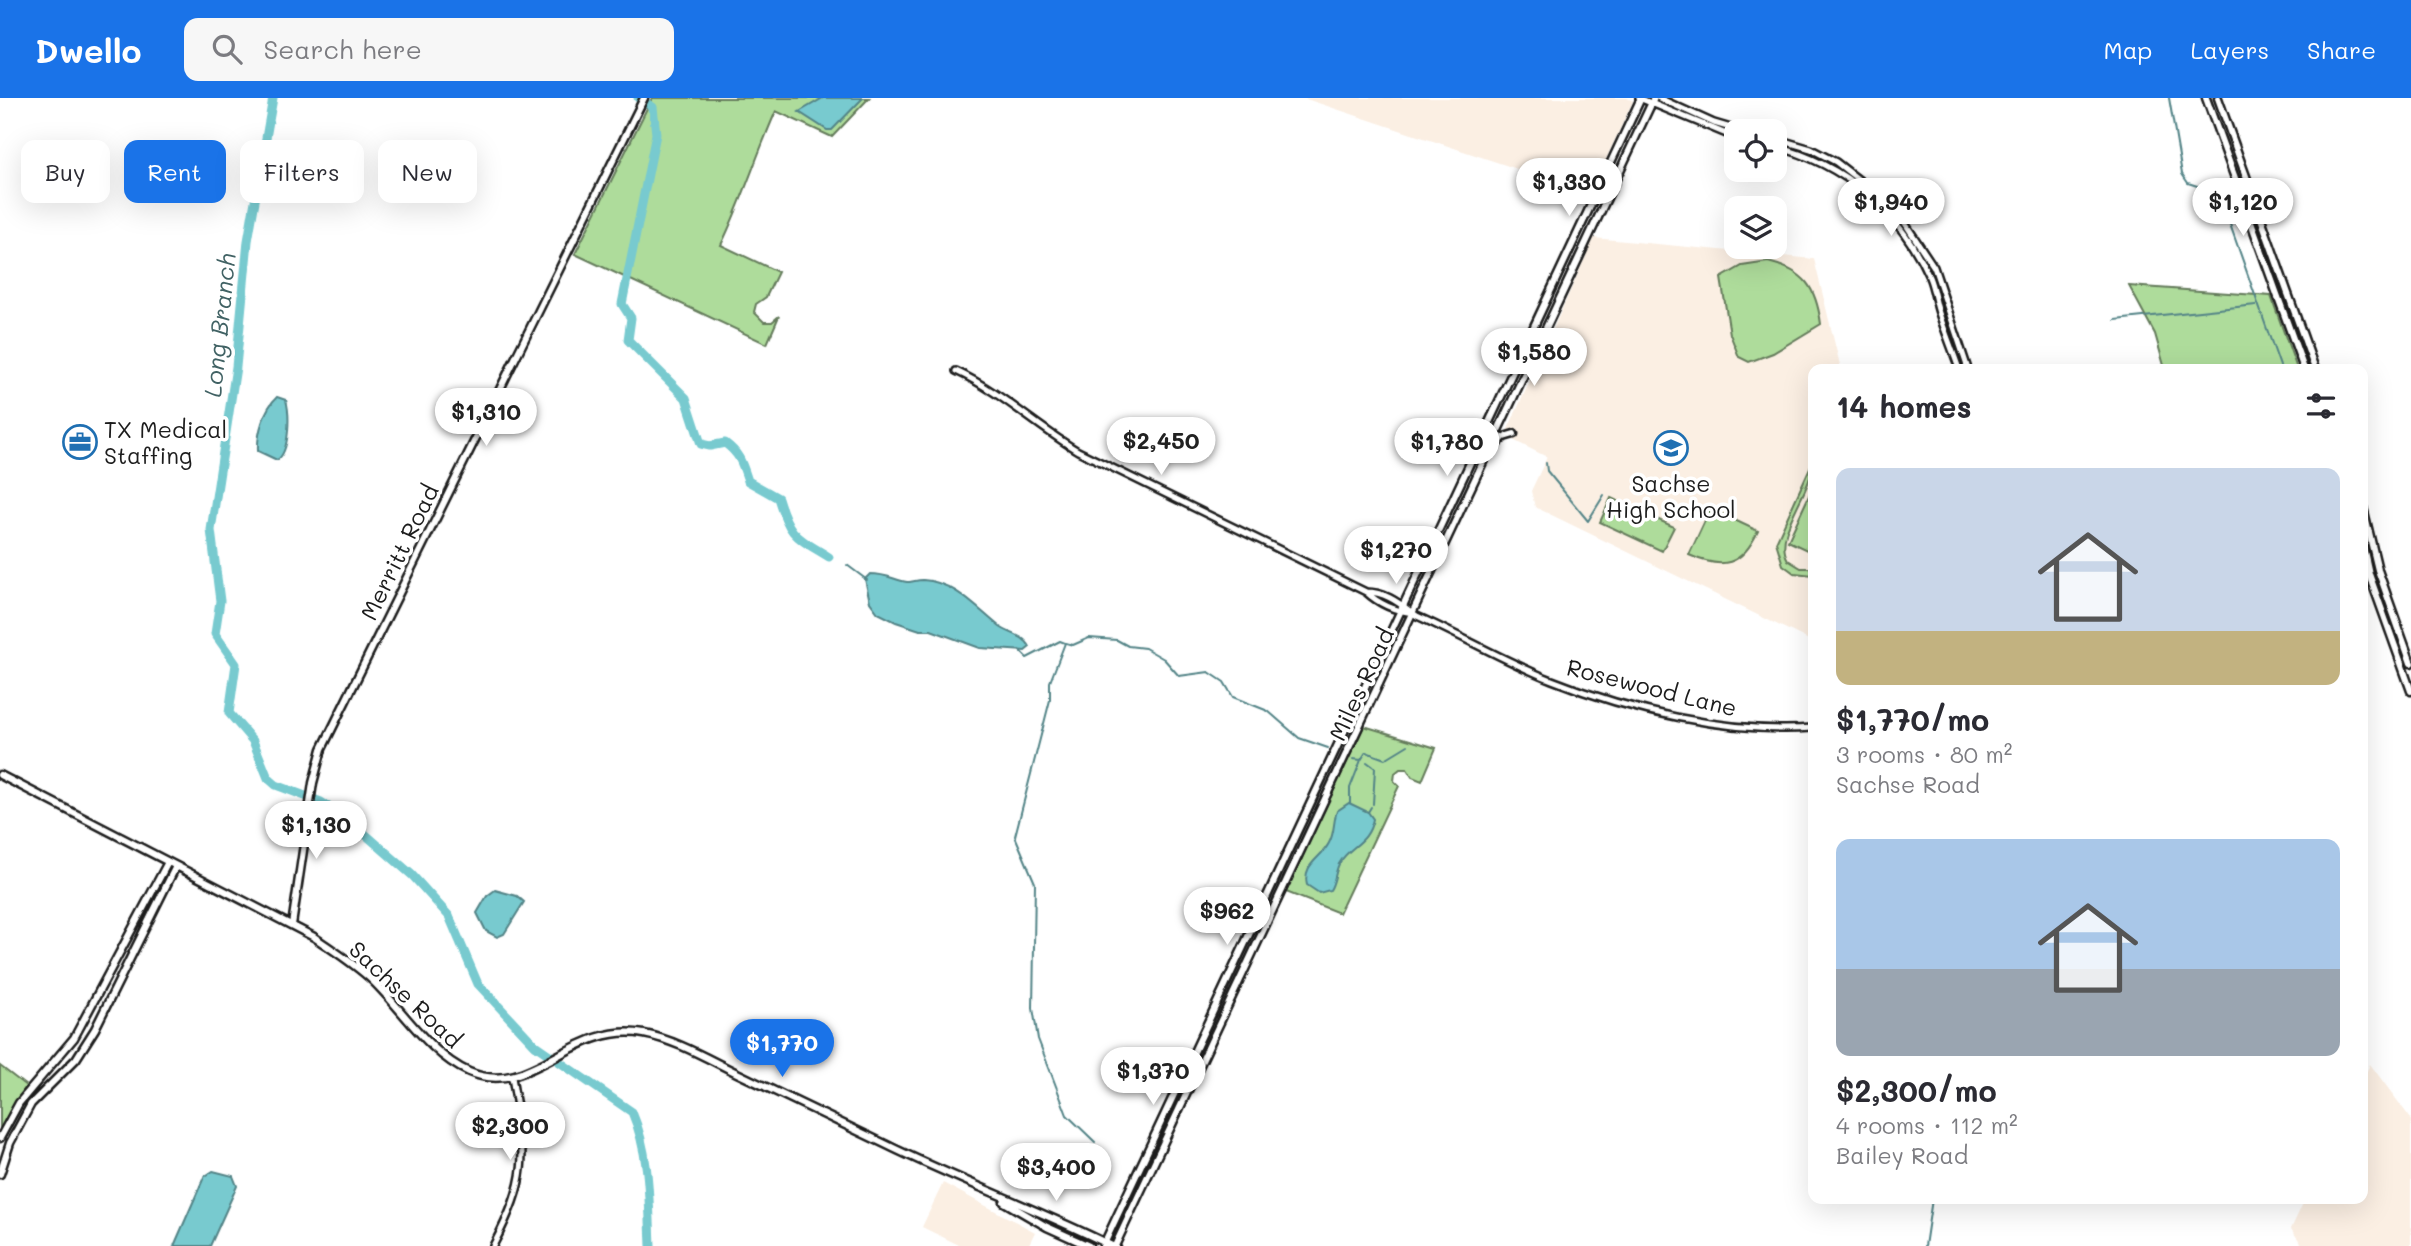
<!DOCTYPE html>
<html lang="en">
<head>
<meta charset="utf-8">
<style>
  :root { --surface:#fff; --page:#f7f7f7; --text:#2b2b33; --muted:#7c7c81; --accent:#1a73e8 }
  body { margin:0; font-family:Mali,sans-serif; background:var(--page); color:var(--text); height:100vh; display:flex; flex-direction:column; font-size:26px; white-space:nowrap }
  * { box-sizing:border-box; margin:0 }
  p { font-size:23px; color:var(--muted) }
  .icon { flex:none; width:38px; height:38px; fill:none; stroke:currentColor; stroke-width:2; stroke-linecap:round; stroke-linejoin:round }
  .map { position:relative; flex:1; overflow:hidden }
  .sheet { position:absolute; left:1808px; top:266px; width:560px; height:840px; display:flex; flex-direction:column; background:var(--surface); border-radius:14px; box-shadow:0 7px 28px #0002 }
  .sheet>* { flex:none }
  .top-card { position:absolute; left:21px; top:42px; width:665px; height:63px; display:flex; gap:14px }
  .buttons { position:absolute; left:1724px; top:21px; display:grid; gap:14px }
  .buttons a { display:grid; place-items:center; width:63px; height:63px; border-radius:14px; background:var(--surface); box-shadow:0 7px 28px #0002; font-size:35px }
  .price { position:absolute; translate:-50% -60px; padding:0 16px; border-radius:24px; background:#fff; color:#222; font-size:23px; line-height:46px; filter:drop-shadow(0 2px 4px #0008) }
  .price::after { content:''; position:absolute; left:50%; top:42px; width:21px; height:16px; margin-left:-10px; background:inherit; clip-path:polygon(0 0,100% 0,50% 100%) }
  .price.selected { background:var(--accent); color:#fff }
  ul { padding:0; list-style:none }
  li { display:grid; align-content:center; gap:14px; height:371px; padding:0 28px }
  li span { display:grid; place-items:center; height:217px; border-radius:14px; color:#555 }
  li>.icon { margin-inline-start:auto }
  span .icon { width:126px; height:126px; fill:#fffc; stroke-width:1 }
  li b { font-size:30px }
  h2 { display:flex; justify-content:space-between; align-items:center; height:84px; padding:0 28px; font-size:30px }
  .tag { padding:0 24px; border-radius:14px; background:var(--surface); box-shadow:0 7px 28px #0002; font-size:24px; line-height:63px }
  .tag.selected { background:var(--accent); color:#fff }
  header { display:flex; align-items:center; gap:42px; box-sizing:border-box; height:98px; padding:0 35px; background:var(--accent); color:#fff }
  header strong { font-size:33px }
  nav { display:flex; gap:38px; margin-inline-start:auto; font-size:24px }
  .search { width:490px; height:63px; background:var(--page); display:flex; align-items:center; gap:18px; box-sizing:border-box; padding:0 24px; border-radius:14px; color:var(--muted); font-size:26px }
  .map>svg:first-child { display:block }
  .built { fill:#fbefe3 }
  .green { fill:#aedc9b; stroke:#657c5c; stroke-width:2 }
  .water { fill:#78cacf; stroke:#538487; stroke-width:2 }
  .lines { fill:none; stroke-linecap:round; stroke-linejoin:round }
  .stream { stroke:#538487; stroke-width:2 }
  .river { stroke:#78cacf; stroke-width:9 }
  .tertiary-casing { stroke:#1c1c1c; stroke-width:10 }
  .secondary-casing { stroke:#1c1c1c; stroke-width:11 }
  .tertiary { stroke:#fff; stroke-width:5 }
  .secondary { stroke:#fff; stroke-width:6 }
  .labels { text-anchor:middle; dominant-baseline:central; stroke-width:7; stroke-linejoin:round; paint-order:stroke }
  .poi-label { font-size:23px; fill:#1c1c1c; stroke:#fff; text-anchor:start }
  .street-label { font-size:23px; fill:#1c1c1c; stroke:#fff }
  .water-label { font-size:24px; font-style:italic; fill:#416264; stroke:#fff }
</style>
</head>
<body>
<header>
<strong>Dwello</strong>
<div class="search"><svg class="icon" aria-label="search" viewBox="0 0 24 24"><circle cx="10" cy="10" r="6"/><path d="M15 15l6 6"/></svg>Search here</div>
<nav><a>Map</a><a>Layers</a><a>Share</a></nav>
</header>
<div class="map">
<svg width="2411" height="1148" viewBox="0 0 2411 1148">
  <rect width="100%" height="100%" fill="#fff"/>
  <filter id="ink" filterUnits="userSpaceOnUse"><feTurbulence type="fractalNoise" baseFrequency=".0143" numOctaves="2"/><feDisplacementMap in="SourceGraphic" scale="14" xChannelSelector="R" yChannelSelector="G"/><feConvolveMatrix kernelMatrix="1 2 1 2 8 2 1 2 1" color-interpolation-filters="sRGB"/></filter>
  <g filter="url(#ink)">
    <path class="built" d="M 1303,0 L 1627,0 L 1633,3 L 1590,95 Z
      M 1594,140 L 1814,161 L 1841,271 L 1813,271 L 1813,544 L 1535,409 L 1531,393 L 1547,359 L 1505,338 Z
      M 2370,966 L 2411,1021 L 2411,1148 L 2303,1148 L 2291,1131 L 2305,1101 L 2362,1101 L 2363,981 Z
      M 943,1085 L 1035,1134 L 1028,1148 L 961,1148 L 922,1129 Z"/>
    <path class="green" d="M 652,0 L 869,0 L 832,39 L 776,13 C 756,58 742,104 721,147 L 778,174 L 766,199 L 756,206 L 754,214 L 764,224 L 772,224 L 779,218 L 767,246 L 575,156 Z
      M 1768,164 C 1805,173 1816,189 1821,226 L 1773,255 L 1749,264 L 1739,259 L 1730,236 L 1721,180 L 1742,168 Z
      M 2129,188 L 2271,198 L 2297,271 L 2165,271 L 2155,236 Z
      M 1813,363 C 1813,394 1772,435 1788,462 L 1801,470 L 1813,470 L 1813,477 L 1794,475 L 1783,467 L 1776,444 Z
      M 1813,389 L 1813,455 L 1788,443 Z
      M 1611,400 L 1674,429 L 1662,453 L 1600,424 Z
      M 1713,412 L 1758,433 C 1742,468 1723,472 1689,457 L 1709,414 Z
      M 1364,628 L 1436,650 L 1422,683 L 1412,679 L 1407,671 L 1400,671 L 1395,675 L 1394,683 L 1399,688 L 1339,815 L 1286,794 Z
      M 0,968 L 26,988 L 0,1033 Z"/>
    <path class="water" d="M 823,0 L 863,0 L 832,32 L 827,32 L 799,14 Z
      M 277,299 L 286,302 C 290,316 290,354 277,362 L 258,353 C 257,336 264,311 277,299 Z
      M 870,476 C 888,476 894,482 907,484 C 911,484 917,482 923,482 C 955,484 976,510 1000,529 C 1010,536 1024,537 1030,549 L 1025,553 L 980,550 L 931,532 L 920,532 L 896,524 L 878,515 L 870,504 L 865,481 Z
      M 1349,705 L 1368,714 L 1373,721 C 1368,747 1349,747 1339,766 C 1335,774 1335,784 1330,792 L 1319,795 L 1307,787 C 1302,766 1321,761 1329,745 C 1335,735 1333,723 1337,713 Z
      M 495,792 L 517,798 L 524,804 L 504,836 L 497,839 L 486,833 L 477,815 L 487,798 Z
      M 213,1073 L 233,1078 L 237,1088 L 210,1148 L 174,1148 L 204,1079 Z"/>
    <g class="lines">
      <path class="stream" d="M 2169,0 L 2182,76 L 2188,85 L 2219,95 L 2281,271
        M 2115,222 L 2256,207
        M 1546,365 L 1547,373 L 1588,423 L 1604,397
        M 847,467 L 867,482
        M 1066,545 L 1073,547 L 1089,540 L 1117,542 L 1128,548 L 1145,550 L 1164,561 L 1179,578 L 1209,574 L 1224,584 L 1233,599 L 1268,613 L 1299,640 L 1328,650
        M 1019,552 L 1027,560 L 1060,543 L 1065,545 L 1050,584 L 1050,602 L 1015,738 L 1035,785 L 1033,910 L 1038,941 L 1067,1017 L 1095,1044
        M 1361,662 L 1366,654 L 1385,661 L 1408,647
        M 1367,664 L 1375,670 L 1373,706
        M 1350,705 L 1350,690 L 1361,662 L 1353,661
        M 1368,714 L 1371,709
        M 1925,1148 L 1932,1101"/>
      <path class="river" d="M 273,0 L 248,143 L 236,269 L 211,432 L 220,503 L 215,536 L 236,566 L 229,615 L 253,643 L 268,680 L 276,687 L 321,704 L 350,723 L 412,777 L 449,818 L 478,886 L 535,947 L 632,1014 C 650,1056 649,1103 651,1148
        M 638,0 L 653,9 L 656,36 L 622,206 L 631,220 L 628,242 L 686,300 L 701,346 L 710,348 L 725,345 C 740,356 742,365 748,383 L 778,400 C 790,439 795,438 829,459"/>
      <g class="tertiary-casing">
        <path id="tertiary" d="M 1639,0 L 1736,40
          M 1659,0 L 1714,25 L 1741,33
          M 1774,40 L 1811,51 L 1836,64 L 1895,110 L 1934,169 L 1968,271
          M 1774,48 C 1844,66 1900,113 1929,179 C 1934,191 1935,203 1939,215 C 1945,234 1953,253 1959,271
          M 956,273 C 1001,294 1036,328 1078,353 L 1366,494 C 1379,506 1395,513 1413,515
          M 1366,494 C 1387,494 1400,506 1417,518 C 1462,538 1506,564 1552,582 C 1629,613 1730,636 1813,630
          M 493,1148 C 531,1075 525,1057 512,979"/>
      </g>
      <g class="secondary-casing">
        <path id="secondary" d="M 2206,0 L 2304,271
          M 2218,0 L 2315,271
          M 1495,348 L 1504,339 L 1514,336
          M 2362,405 L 2378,472 L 2411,565
          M 2362,444 L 2369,476 L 2411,593
          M 0,677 L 314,839 C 334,853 355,866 373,883 C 404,913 429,956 469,974 C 531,1001 572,923 644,936 C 676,942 708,961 737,975 C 786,999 836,1022 885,1046 C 960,1083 1038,1111 1112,1148
          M 292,827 L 313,685 L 322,651 L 644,0
          M 0,1040 L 19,1005 L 74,940 L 168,764
          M 0,1076 L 10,1045 L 31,1006 L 76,961 L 95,931 L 176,768
          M 1004,1104 L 1047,1129 L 1089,1148
          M 1103,1148 L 1641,0
          M 1115,1148 L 1654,0"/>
      </g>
      <use href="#tertiary" class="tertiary"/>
      <use href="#secondary" class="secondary"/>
    </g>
  </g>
  <defs>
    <g id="office-ring" transform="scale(1.75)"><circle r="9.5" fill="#fff" stroke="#1f6fb2" stroke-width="1.5"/><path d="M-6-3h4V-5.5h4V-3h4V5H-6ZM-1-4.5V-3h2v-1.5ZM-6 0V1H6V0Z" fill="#1f6fb2"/></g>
    <g id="school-ring" transform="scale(1.75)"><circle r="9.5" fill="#fff" stroke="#1f6fb2" stroke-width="1.5"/><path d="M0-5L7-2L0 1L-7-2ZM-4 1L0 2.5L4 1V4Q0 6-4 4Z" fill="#1f6fb2"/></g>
  </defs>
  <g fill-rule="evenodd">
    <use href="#office-ring" x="80" y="344"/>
    <use href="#school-ring" x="1671" y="350"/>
  </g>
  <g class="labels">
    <g class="poi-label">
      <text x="104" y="331">TX Medical<tspan x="104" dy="26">Staffing</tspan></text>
      <text x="1671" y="385" text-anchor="middle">Sachse<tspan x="1671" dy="26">High School</tspan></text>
    </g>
    <g class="street-label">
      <text transform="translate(399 454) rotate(-64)">Merritt Road</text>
      <text transform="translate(1361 586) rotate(-65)">Miles Road</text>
      <text transform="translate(1652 589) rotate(14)">Rosewood Lane</text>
      <text transform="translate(406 896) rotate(43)">Sachse Road</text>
    </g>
    <g class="water-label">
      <text transform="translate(219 227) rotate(-84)">Long Branch</text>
    </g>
  </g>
</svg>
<div class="buttons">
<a><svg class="icon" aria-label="locate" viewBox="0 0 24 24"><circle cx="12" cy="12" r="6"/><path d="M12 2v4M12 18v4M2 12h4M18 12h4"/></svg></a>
<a><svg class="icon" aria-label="layers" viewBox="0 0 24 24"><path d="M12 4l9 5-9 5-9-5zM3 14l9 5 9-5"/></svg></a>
</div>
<b class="price" style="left:1569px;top:120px">$1,330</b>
<b class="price" style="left:1891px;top:140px">$1,940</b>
<b class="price" style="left:2243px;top:140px">$1,120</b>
<b class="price" style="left:1534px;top:290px">$1,580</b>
<b class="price" style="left:486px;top:350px">$1,310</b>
<b class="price" style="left:1161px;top:379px">$2,450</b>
<b class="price" style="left:1447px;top:380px">$1,780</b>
<b class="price" style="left:1396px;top:488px">$1,270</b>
<b class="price" style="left:316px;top:763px">$1,130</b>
<b class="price" style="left:1227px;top:849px">$962</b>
<b class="price selected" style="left:782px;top:981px">$1,770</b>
<b class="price" style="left:1153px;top:1009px">$1,370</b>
<b class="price" style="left:510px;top:1064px">$2,300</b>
<b class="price" style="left:1056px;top:1105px">$3,400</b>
<div class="top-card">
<a class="tag">Buy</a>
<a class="tag selected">Rent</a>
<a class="tag">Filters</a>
<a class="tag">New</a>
</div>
<section class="sheet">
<h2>14 homes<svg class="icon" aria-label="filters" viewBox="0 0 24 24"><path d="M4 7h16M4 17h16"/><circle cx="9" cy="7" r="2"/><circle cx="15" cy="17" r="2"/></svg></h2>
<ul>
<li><span style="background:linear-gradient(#c9d6e8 75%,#c2b280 0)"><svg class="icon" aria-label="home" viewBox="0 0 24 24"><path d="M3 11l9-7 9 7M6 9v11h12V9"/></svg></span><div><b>$1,770/mo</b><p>3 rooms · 80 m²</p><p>Sachse Road</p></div></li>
<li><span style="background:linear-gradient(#a9c7e8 60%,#9aa5b1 0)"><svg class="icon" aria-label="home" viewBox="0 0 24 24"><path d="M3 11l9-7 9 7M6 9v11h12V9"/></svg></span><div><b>$2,300/mo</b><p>4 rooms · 112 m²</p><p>Bailey Road</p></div></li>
</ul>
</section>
</div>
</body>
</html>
